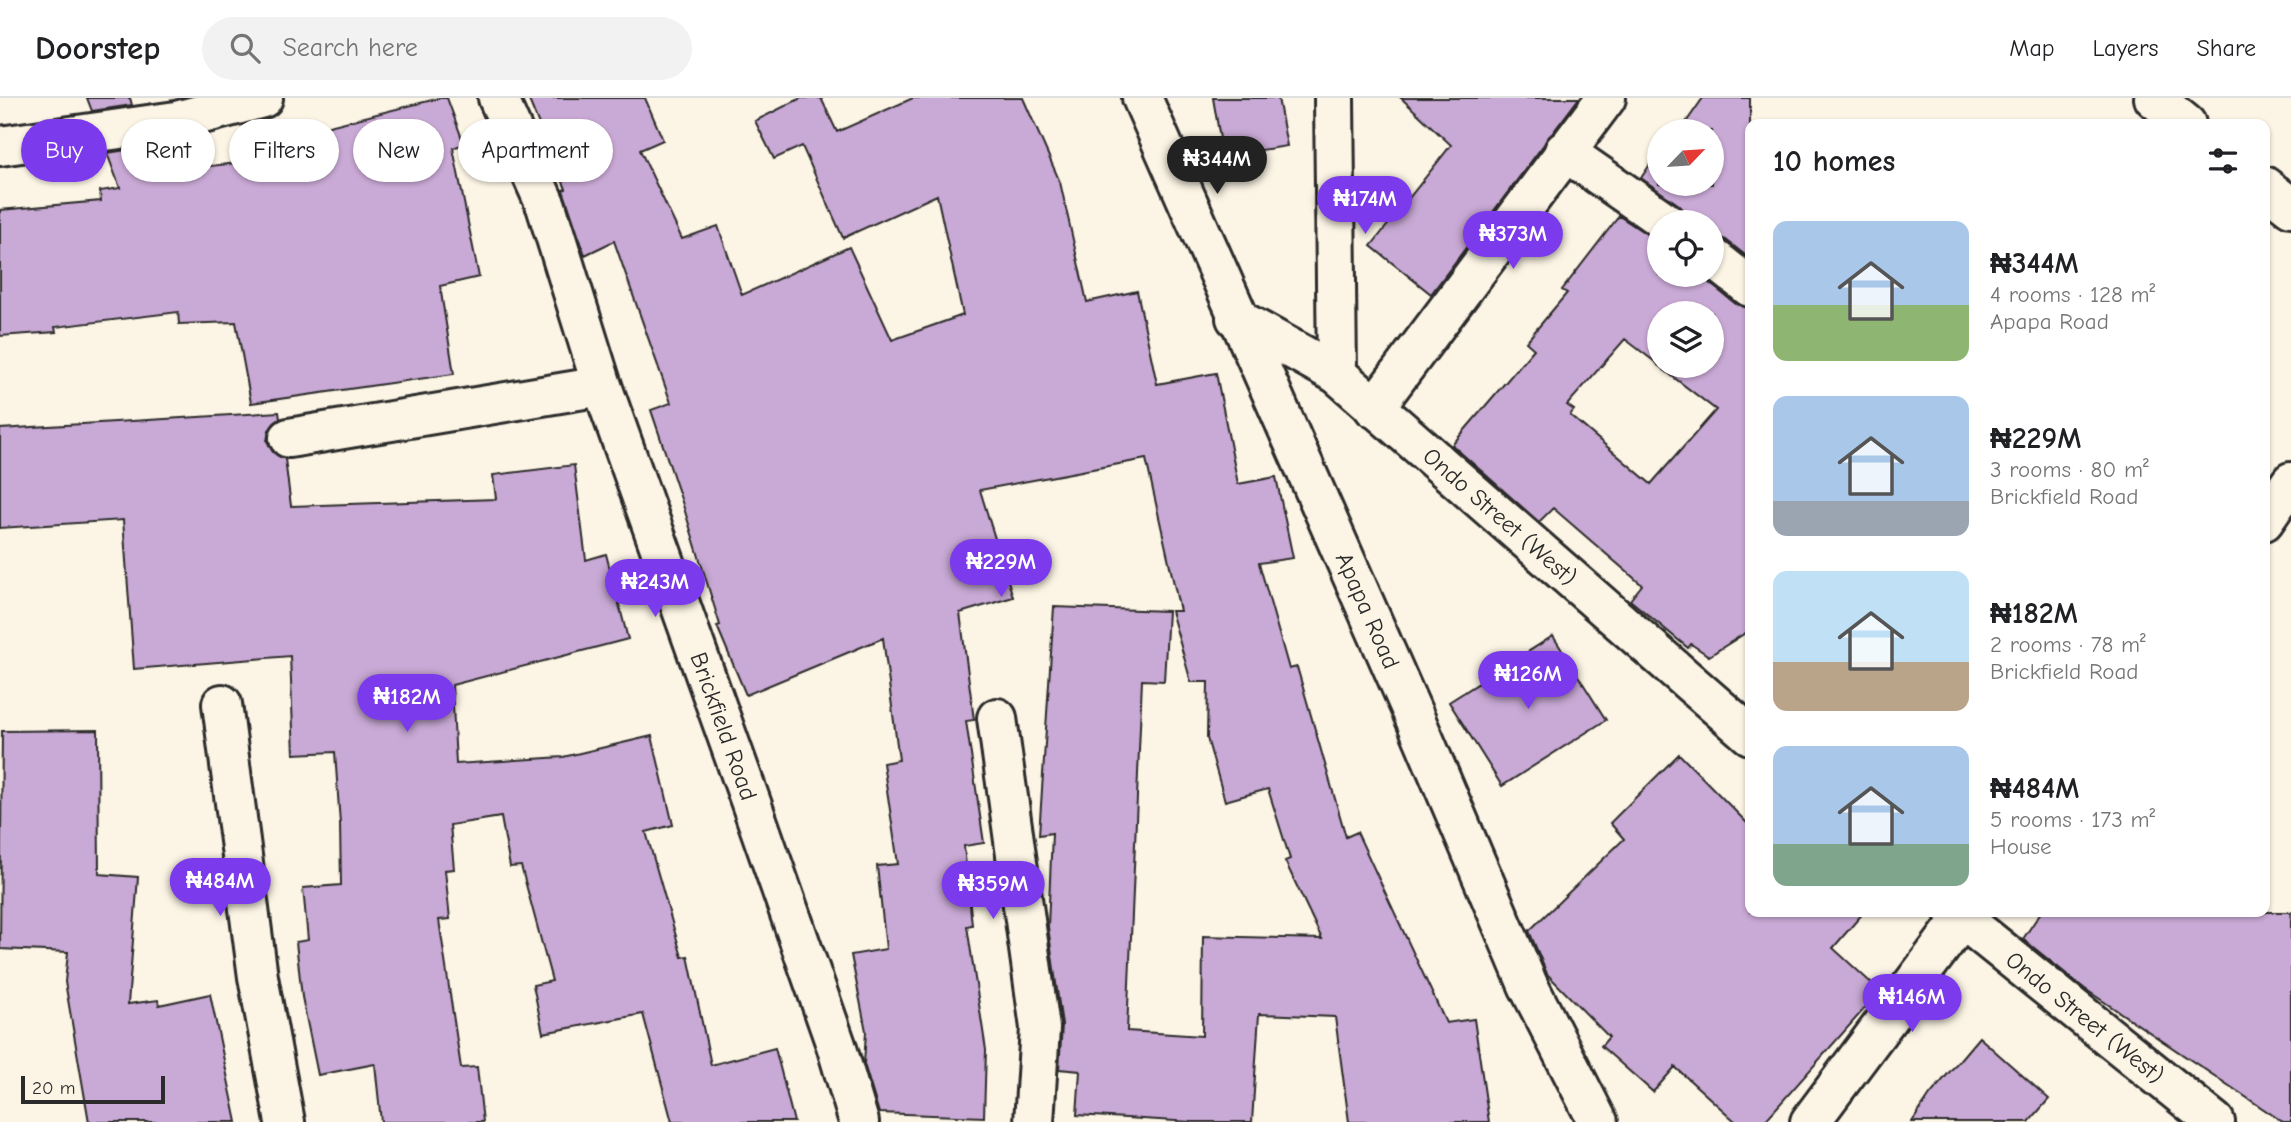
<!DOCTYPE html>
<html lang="en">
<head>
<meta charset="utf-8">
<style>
  :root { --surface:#fff; --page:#f2f2f2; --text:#202124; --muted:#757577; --line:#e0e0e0; --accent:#7c3aed }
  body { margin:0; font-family:"Comic Neue",sans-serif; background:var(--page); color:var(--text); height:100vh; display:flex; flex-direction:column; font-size:26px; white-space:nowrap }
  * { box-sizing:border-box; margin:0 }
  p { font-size:23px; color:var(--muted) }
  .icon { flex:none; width:38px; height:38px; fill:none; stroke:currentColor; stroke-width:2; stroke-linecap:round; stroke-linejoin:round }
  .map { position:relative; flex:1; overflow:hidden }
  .side { position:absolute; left:1745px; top:21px; width:525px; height:798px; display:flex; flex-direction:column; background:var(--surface); border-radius:14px; box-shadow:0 2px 5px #0004 }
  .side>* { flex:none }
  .hud { position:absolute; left:21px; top:21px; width:665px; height:63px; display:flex; gap:14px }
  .needle { width:46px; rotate:65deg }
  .buttons { position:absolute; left:1647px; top:21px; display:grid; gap:14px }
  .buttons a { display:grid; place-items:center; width:77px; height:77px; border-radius:50%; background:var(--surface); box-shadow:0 2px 5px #0004; font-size:35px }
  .scale { position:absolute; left:21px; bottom:18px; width:144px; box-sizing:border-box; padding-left:7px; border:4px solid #2b2b2b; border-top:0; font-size:19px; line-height:24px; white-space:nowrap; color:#2b2b2b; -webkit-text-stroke:5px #fcf5e5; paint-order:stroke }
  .price { position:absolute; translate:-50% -60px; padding:0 16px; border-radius:24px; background:var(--accent); color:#fff; font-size:23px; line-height:46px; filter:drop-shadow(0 2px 4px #0008) }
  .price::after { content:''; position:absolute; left:50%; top:42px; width:21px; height:16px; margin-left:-10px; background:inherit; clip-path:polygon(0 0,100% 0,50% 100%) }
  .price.current { background:#222; color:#fff }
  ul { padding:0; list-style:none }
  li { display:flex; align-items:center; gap:21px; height:175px; padding:0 28px }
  li span { display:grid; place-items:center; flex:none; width:196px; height:140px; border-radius:14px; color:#555 }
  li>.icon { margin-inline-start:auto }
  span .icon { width:84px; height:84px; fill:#fffc; stroke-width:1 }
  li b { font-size:30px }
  h2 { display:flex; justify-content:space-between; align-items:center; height:84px; padding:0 28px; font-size:30px }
  .chip { padding:0 24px; border-radius:32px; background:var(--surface); box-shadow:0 2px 5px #0004; font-size:24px; line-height:63px }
  .chip.current { background:var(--accent); color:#fff }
  header { display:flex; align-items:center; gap:42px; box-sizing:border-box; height:98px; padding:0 35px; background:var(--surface); border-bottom:2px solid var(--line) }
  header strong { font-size:33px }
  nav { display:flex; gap:38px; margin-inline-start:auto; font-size:24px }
  .search { width:490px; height:63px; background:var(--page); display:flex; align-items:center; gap:18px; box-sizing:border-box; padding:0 24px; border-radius:38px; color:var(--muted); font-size:26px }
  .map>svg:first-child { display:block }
  .building { fill:#c9a9d5; stroke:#2b2b2b; stroke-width:2; fill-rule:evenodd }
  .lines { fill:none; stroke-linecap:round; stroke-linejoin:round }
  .minor-casing { stroke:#2b2b2b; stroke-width:44 }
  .minor { stroke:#fcf5e5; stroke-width:38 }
  .labels { text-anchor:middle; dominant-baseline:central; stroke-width:5; stroke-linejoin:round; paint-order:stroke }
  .street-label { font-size:24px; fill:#2b2b2b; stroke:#fcf5e5 }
</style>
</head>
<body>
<header>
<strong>Doorstep</strong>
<div class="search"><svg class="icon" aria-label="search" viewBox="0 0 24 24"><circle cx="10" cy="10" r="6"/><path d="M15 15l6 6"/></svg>Search here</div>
<nav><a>Map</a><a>Layers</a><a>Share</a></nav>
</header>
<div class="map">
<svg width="2291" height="1024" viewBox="0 0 2291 1024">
  <rect width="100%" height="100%" fill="#fcf5e5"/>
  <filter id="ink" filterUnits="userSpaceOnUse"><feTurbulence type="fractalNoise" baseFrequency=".0143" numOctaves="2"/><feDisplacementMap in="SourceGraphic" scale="14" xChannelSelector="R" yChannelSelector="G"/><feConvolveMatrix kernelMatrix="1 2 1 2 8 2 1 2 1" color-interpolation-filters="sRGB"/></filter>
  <g filter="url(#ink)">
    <path class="building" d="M 87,0 L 130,0 L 132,7 L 92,13 Z
      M 440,0 L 447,0 L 464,46 L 453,50 L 479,179 L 440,188 L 454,276 L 251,305 L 236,224 L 179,226 L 178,214 L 55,229 L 56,234 L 0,238 L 0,112 L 101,103 L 100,93 L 120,90 L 107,55 L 147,49 L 156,74 L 238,65 L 234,52 Z
      M 528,0 L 645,0 L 663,42 L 640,52 L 682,141 L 718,128 L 742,197 L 849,149 L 892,242 L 963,217 L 937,97 L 843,140 L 802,48 L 774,61 L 755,23 L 801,0 L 821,0 L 837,34 L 913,0 L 1023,0 L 1060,84 L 1087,204 L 1137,193 L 1157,286 L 1216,275 L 1238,386 L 1276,379 L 1293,460 L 1259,465 L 1289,571 L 1297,569 L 1346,739 L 1357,734 L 1446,925 L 1474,921 L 1489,1024 L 1349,1024 L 1335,919 L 1259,916 L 1252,1024 L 1192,1024 L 1077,1017 L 1080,973 L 1059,971 L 1062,927 L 1048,829 L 1052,735 L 1039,737 L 1054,509 L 1168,513 L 1164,583 L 1142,582 L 1127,933 L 1202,938 L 1203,838 L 1322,841 L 1285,763 L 1290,761 L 1268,691 L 1225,703 L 1207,640 L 1208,584 L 1191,584 L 1171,513 L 1180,513 L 1146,361 L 980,392 L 1013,499 L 960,515 L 974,622 L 966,623 L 984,745 L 964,748 L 972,827 L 967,828 L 986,952 L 984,1019 L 879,1015 L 864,966 L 866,933 L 851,857 L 886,851 L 877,768 L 898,766 L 883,665 L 899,662 L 883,540 L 746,597 L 717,528 L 720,527 L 683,407 L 651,312 L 671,305 L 614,143 L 585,157 L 563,92 L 566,91 Z
      M 1213,0 L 1278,0 L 1287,48 L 1223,58 Z
      M 1401,0 L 1579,0 L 1431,196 L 1371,148 L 1451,47 Z
      M 1703,0 L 1750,0 L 1750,161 L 1726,142 L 1712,138 L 1712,124 L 1688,124 L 1685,114 L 1679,107 L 1641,80 L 1659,53 L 1659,86 L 1712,86 L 1712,33 L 1680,33 Z
      M 1619,118 L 1659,144 L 1659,177 L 1699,177 L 1736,206 L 1750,210 L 1750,532 L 1709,558 L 1691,546 L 1688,550 L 1630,502 L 1642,487 L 1553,410 L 1539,424 L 1452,347 L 1534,251 L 1526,244 L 1567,195 L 1562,192 ZM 1659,215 L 1712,215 L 1712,268 L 1659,268 L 1716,312 L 1651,386 L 1570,317 L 1574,312 L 1567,307 L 1625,241 L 1659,267 Z
      M 279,314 L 280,321 L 269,332 L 267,343 L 273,354 L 285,361 L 291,408 L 496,401 L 493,377 L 574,367 L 586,462 L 606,456 L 628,541 L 452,587 L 456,666 L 563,659 L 652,638 L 673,727 L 646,734 L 682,859 L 688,858 L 711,967 L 775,950 L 794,1024 L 672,1024 L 643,916 L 543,935 L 533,887 L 552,883 L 521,768 L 510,769 L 501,719 L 450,727 L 454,771 L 445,772 L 450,821 L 439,822 L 461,970 L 477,969 L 483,1024 L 381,1024 L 375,966 L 318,977 L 302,899 L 296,844 L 308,842 L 303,790 L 341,787 L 340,726 L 335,654 L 294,656 L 290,558 L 134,571 L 123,422 L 0,430 L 0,331 Z
      M 1553,538 L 1606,622 L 1502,688 L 1449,604 Z
      M 98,632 L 99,776 L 138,779 L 128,906 L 158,902 L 159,907 L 210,896 L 237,1024 L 89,1024 L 65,884 L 68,854 L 0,851 L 2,633 Z
      M 1679,656 L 1750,728 L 1750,814 L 1864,814 L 1833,850 L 1880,893 L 1764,1024 L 1736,1024 L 1675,969 L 1653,994 L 1601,948 L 1609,939 L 1547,876 L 1529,833 L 1624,741 L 1610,725 Z
      M 2041,814 L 2291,814 L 2291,1024 L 2283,1024 L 2085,891 L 2023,841 Z
      M 1979,939 L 2049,1001 L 2029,1024 L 1912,1024 L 1930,997 Z"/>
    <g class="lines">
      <g class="minor-casing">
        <g id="minor">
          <path id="s1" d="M 498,0 L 546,108 L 602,288 L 750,702 L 836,947 L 859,1024"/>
          <path id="s2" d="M 1142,0 L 1414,618 L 1528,887 L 1598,1024"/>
          <path d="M 1334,0 L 1337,276"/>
          <path d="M 2154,0 L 2186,26"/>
          <path d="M 0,48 L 176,23 L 263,0"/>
          <path d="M 1564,53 L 1666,124"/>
          <path d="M 2264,88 L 2291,109"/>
          <path d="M 1712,159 L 1750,189"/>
          <path id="s3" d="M 1236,220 L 1337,276 L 1750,637"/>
          <path d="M 1374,310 L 1606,0"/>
          <path d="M 289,340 L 602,288"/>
          <path d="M 2264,423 L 2291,384"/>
          <path d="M 222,606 L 258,879 L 285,1024"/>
          <path d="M 997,620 L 1040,930 L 1034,1024"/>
          <path id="s4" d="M 1954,814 L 2215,1024"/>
          <path d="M 1810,1024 L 1967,814"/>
        </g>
      </g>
      <use href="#minor" class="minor"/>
    </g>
  </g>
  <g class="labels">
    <g class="street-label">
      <text stroke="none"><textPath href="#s3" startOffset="332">Ondo Street (West)</textPath></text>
      <text stroke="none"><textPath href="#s2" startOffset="560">Apapa Road</textPath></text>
      <text stroke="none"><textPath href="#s1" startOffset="668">Brickfield Road</textPath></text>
      <text stroke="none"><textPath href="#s4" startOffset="168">Ondo Street (West)</textPath></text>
    </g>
  </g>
</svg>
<div class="buttons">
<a><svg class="needle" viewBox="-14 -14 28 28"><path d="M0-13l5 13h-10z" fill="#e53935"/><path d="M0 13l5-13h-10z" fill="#757577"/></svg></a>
<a><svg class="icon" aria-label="locate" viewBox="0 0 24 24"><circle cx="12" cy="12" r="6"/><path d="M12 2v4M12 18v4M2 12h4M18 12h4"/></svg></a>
<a><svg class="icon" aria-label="layers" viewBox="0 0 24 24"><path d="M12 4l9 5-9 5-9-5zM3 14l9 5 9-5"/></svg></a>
</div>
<div class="scale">20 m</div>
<b class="price current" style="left:1217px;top:98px">₦344M</b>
<b class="price" style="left:1365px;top:138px">₦174M</b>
<b class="price" style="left:1513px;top:173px">₦373M</b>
<b class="price" style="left:1001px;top:501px">₦229M</b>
<b class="price" style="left:655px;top:521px">₦243M</b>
<b class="price" style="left:1528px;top:613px">₦126M</b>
<b class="price" style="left:407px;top:636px">₦182M</b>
<b class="price" style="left:220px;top:820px">₦484M</b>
<b class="price" style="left:993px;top:823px">₦359M</b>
<b class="price" style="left:1912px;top:936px">₦146M</b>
<div class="hud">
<a class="chip current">Buy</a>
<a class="chip">Rent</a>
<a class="chip">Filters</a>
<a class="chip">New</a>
<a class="chip">Apartment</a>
</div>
<section class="side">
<h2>10 homes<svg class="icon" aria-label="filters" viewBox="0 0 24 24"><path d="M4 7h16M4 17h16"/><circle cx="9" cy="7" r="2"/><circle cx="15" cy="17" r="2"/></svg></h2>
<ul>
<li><span style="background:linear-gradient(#a9c7e8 60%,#8fb573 0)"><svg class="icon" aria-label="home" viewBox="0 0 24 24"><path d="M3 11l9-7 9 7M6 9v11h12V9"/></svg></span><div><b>₦344M</b><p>4 rooms · 128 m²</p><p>Apapa Road</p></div></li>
<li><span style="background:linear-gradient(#a9c7e8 75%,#9aa5b1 0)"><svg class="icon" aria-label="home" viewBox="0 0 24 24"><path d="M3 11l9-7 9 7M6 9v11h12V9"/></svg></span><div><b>₦229M</b><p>3 rooms · 80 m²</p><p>Brickfield Road</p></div></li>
<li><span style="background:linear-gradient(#bfe0f5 65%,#b9a48a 0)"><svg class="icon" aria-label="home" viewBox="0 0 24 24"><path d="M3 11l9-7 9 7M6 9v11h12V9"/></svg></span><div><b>₦182M</b><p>2 rooms · 78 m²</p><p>Brickfield Road</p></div></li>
<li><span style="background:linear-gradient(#a9c7e8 70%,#7fa58c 0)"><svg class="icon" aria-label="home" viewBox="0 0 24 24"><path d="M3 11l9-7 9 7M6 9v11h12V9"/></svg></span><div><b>₦484M</b><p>5 rooms · 173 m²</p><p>House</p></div></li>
</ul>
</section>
</div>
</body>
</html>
